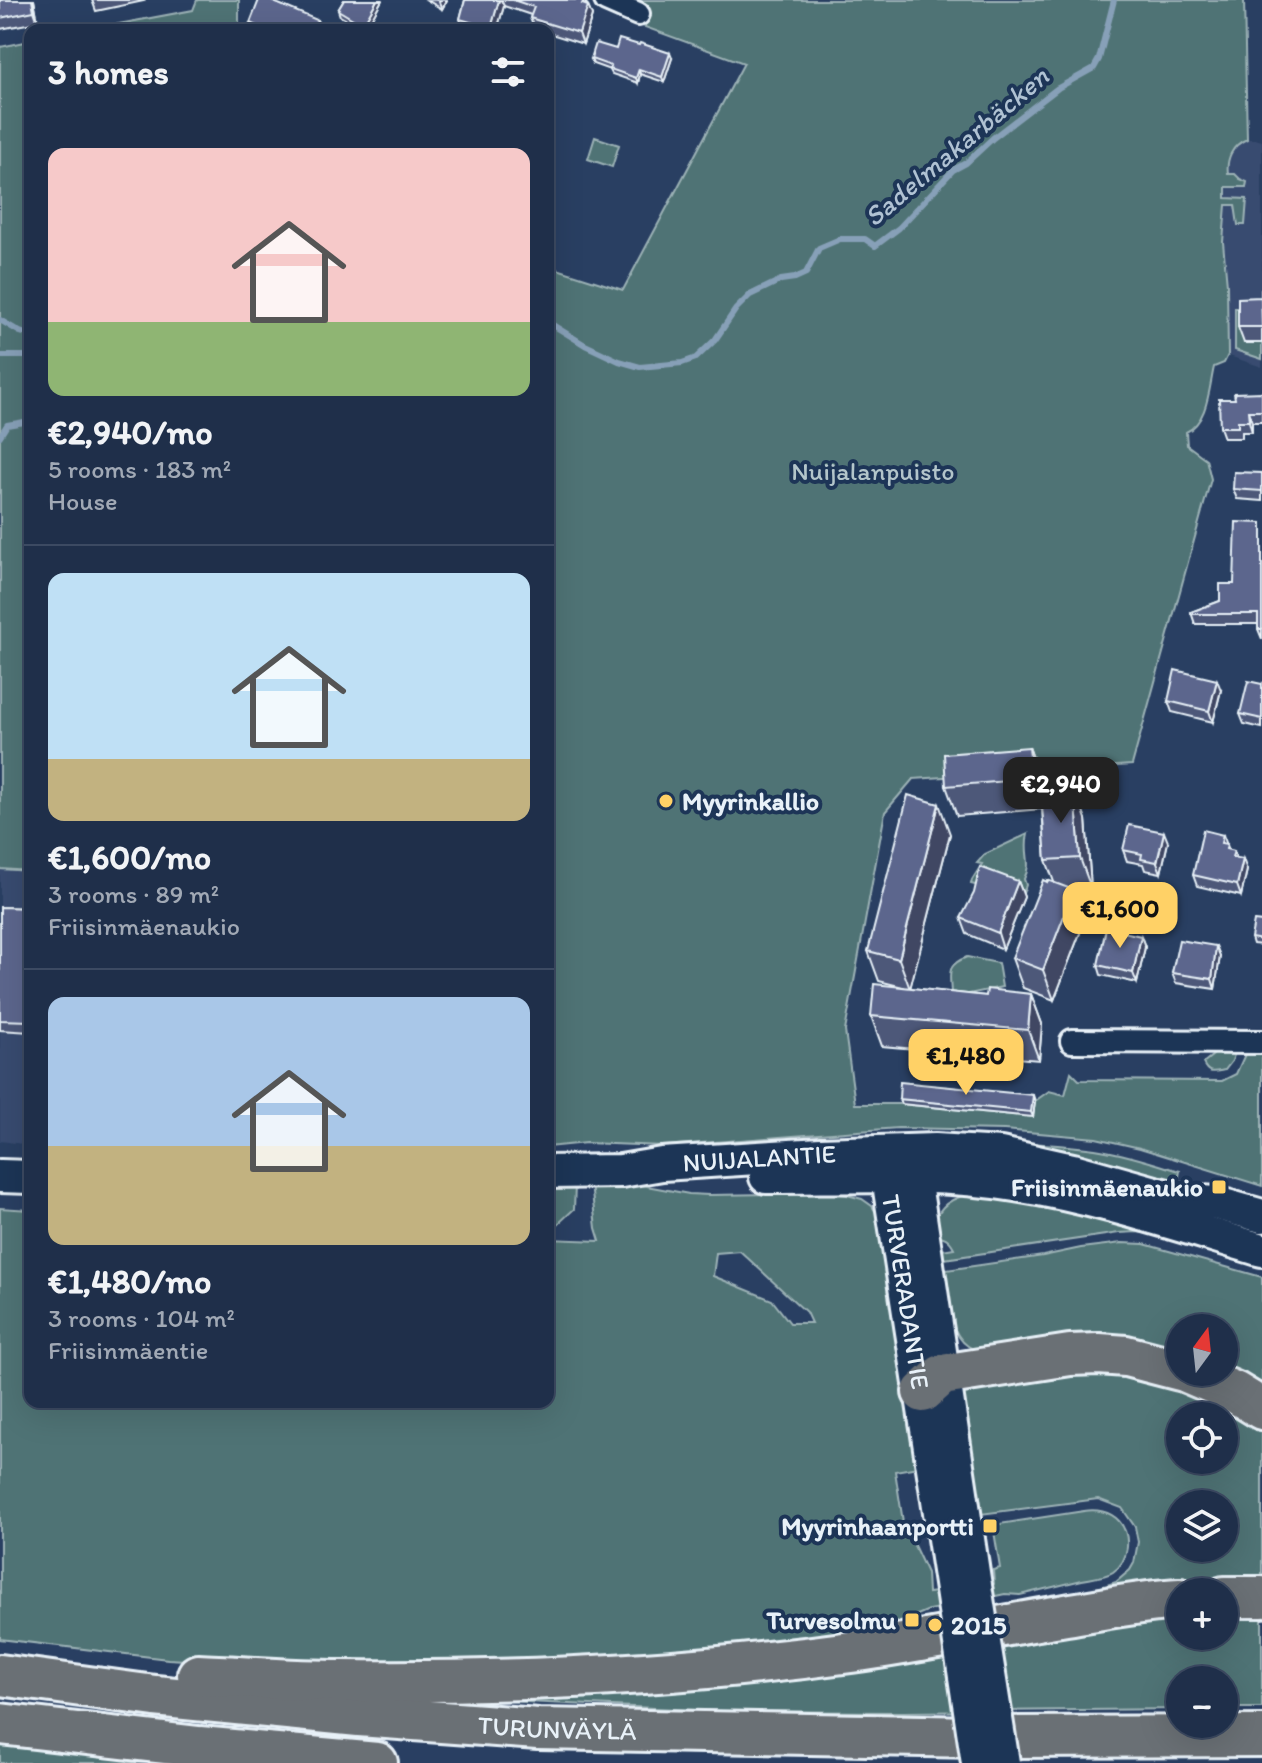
<!DOCTYPE html>
<html lang="en">
<head>
<meta charset="utf-8">
<style>
  :root { --surface:#1f2f4a; --page:#273751; --text:#f1f3f6; --muted:#a1a9b5; --line:#3c4a62; --accent:#ffd166 }
  body { margin:0; font-family:Itim,sans-serif; background:var(--page); color:var(--text); height:100vh; display:flex; flex-direction:column; font-size:30px; white-space:nowrap }
  * { box-sizing:border-box; margin:0 }
  p { font-size:26px; color:var(--muted) }
  .icon { flex:none; width:44px; height:44px; fill:none; stroke:currentColor; stroke-width:2; stroke-linecap:round; stroke-linejoin:round }
  .map { position:relative; flex:1; overflow:hidden }
  .side { position:absolute; left:24px; top:24px; width:530px; height:1384px; display:flex; flex-direction:column; background:var(--surface); border-radius:16px; box-shadow:0 8px 32px #0002,0 0 0 2px var(--line) }
  .side>* { flex:none }
  .needle { width:52px; rotate:15deg }
  .fabs { position:absolute; left:1166px; top:1314px; display:grid; gap:16px }
  .fabs a { display:grid; place-items:center; width:72px; height:72px; border-radius:50%; background:var(--surface); box-shadow:0 8px 32px #0002,0 0 0 2px var(--line); font-size:40px }
  .price { position:absolute; translate:-50% -68px; padding:0 18px; border-radius:16px; background:var(--accent); color:#111; font-size:26px; line-height:52px; filter:drop-shadow(0 2px 4px #0008) }
  .price::after { content:''; position:absolute; left:50%; top:48px; width:24px; height:18px; margin-left:-12px; background:inherit; clip-path:polygon(0 0,100% 0,50% 100%) }
  .price.active { background:#222; color:#fff }
  ul { padding:0; list-style:none }
  li { display:grid; align-content:center; gap:16px; height:424px; padding:0 24px }
  li+li { border-top:2px solid var(--line) }
  li span { display:grid; place-items:center; height:248px; border-radius:16px; color:#555 }
  li>.icon { margin-inline-start:auto }
  span .icon { width:144px; height:144px; fill:#fffc; stroke-width:1 }
  li b { font-size:34px }
  h2 { display:flex; justify-content:space-between; align-items:center; height:96px; padding:0 24px; font-size:34px }
  .map>svg:first-child { display:block }
  .built { fill:#384b6f }
  .green { fill:#507374; stroke:#9cb2b6; stroke-width:2; fill-rule:evenodd }
  .lines { fill:none; stroke-linecap:round; stroke-linejoin:round }
  .stream { stroke:#87a0b8; stroke-width:6 }
  .street-casing { stroke:#e8f1f8; stroke-width:28 }
  .secondary-casing { stroke:#e8f1f8; stroke-width:38 }
  .highway-casing { stroke:#e8f1f8; stroke-width:46 }
  .street { stroke:#1d3557; stroke-width:22 }
  .secondary { stroke:#1d3557; stroke-width:32 }
  .highway { stroke:#6b6f74; stroke-width:40 }
  .secondary-bridge-casing { stroke:#e8f1f8; stroke-width:38; stroke-linecap:butt }
  .secondary-bridge { stroke:#1d3557; stroke-width:32 }
  .wall { fill:#4e5879; stroke:#e8f1f8; stroke-width:2 }
  .shaded-wall { fill:#404763; stroke:#e8f1f8; stroke-width:2 }
  .building { fill:#5b668d; stroke:#e8f1f8; stroke-width:2 }
  .poi-dot { fill:#ffd166; stroke:#1d3557; stroke-width:3 }
  .labels { text-anchor:middle; dominant-baseline:central; stroke-width:8; stroke-linejoin:round; paint-order:stroke }
  .park-label { font-size:26px; fill:#b3c5ca; stroke:#1d3557 }
  .poi-label { font-size:26px; font-weight:bold; fill:#e8f1f8; stroke:#1d3557; text-anchor:end }
  .street-label { font-size:26px; fill:#e8f1f8; stroke:#1d3557 }
  .water-label { font-size:28px; font-style:italic; fill:#b0c2d3; stroke:#1d3557 }
</style>
</head>
<body>
<div class="map">
<svg width="1262" height="1763" viewBox="0 0 1262 1763">
  <rect width="100%" height="100%" fill="#293f62"/>
  <filter id="ink" filterUnits="userSpaceOnUse"><feTurbulence type="fractalNoise" baseFrequency=".0125" numOctaves="2"/><feDisplacementMap in="SourceGraphic" scale="16" xChannelSelector="R" yChannelSelector="G"/><feConvolveMatrix kernelMatrix="1 2 1 2 8 2 1 2 1" color-interpolation-filters="sRGB"/></filter>
  <g filter="url(#ink)">
    <path class="built" d="M 1247,139 L 1255,139 L 1262,141 L 1262,367 L 1211,350 L 1212,163 L 1230,152 L 1234,146 Z
      M 0,869 L 30,871 L 30,1145 L 0,1141 Z"/>
    <path class="green" d="M 197,0 L 239,0 L 239,30 L 87,30 L 193,10 Z
      M 634,0 L 1244,0 L 1247,139 C 1232,145 1226,159 1228,174 L 1235,174 L 1240,179 L 1247,182 L 1246,187 L 1226,187 L 1226,198 L 1247,199 L 1245,225 L 1238,225 L 1235,205 L 1226,205 L 1223,242 L 1227,285 L 1228,355 L 1224,363 L 1214,367 C 1209,388 1208,422 1186,432 L 1187,445 L 1206,459 L 1211,479 L 1132,765 L 913,779 L 885,812 L 845,1031 L 855,1104 L 901,1104 L 1033,1117 L 1035,1101 L 1049,1091 L 1065,1095 L 1071,1072 L 1079,1080 L 1222,1081 L 1236,1074 L 1246,1052 L 1262,1048 L 1262,1186 L 1140,1148 L 1096,1138 L 1004,1130 L 898,1128 L 663,1146 L 586,1143 L 548,1147 L 548,266 L 623,290 L 744,63 L 642,26 L 648,5 Z
      M 30,41 L 30,871 L 0,869 L 0,47 Z
      M 595,137 L 619,145 L 612,167 L 588,159 Z
      M 1235,308 L 1254,308 L 1244,343 L 1262,343 L 1262,359 L 1235,350 Z
      M 1028,834 C 1023,854 1033,861 1024,879 L 1026,885 L 1022,896 L 971,884 L 972,880 L 982,864 L 977,863 L 985,854 Z
      M 967,957 L 998,963 L 1002,987 L 969,994 L 951,996 C 951,974 944,966 967,957 Z
      M 1237,1046 L 1232,1061 L 1225,1070 C 1214,1072 1208,1075 1203,1063 L 1217,1052 Z
      M 969,1140 C 1011,1142 1053,1143 1095,1149 C 1124,1153 1152,1163 1180,1171 L 1177,1186 Z
      M 591,1184 L 636,1184 L 689,1194 L 709,1195 L 834,1193 L 847,1195 L 862,1199 L 872,1206 L 880,1219 L 918,1467 L 895,1471 L 903,1522 L 927,1573 L 928,1593 L 994,1584 L 993,1570 L 1000,1568 L 993,1525 L 1084,1511 C 1096,1509 1110,1511 1119,1521 C 1132,1536 1129,1561 1113,1572 C 1105,1577 1092,1578 1082,1580 C 1062,1585 1041,1590 1020,1595 L 1005,1594 L 929,1610 L 863,1638 L 614,1660 L 306,1667 L 168,1659 L 0,1639 L 0,1208 L 30,1210 L 30,1402 L 548,1402 L 548,1239 L 600,1241 L 596,1228 ZM 740,1251 L 806,1312 L 811,1323 L 790,1323 L 772,1300 L 713,1276 L 716,1253 Z
      M 548,1186 L 575,1186 L 574,1209 L 558,1224 L 549,1228 Z
      M 1010,1191 L 1159,1235 L 1137,1232 L 1119,1233 L 937,1260 L 936,1251 L 954,1248 C 949,1238 944,1236 934,1235 C 932,1191 979,1192 1010,1191 Z
      M 1122,1243 L 1144,1244 L 1262,1277 L 1262,1393 L 1224,1372 L 1224,1328 L 1180,1328 L 1180,1353 L 981,1351 C 977,1350 972,1349 968,1346 C 949,1334 944,1292 939,1271 L 1043,1256 L 1081,1248 Z
      M 1122,1368 L 1262,1419 L 1262,1584 L 1175,1587 L 1012,1607 L 1101,1587 L 1116,1582 L 1130,1570 L 1134,1563 L 1138,1542 L 1135,1527 L 1122,1508 L 1098,1499 L 981,1514 L 969,1475 L 959,1385 ZM 1180,1416 L 1224,1416 L 1224,1460 L 1180,1460 ZM 1180,1504 L 1224,1504 L 1224,1548 L 1180,1548 Z
      M 1224,1606 L 1262,1607 L 1262,1708 L 1224,1708 L 1224,1680 L 1180,1680 L 1180,1709 L 903,1712 L 719,1711 L 417,1697 L 1180,1612 L 1180,1636 L 1224,1636 Z
      M 0,1742 L 158,1763 L 0,1763 Z"/>
    <g class="lines">
      <path class="stream" d="M 0,320 L 20,332 L 30,335
        M 548,322 L 585,345 L 619,361 L 640,367 L 682,363 L 696,358 L 715,340 L 736,309 L 750,295 L 781,280 L 795,278 L 806,273 L 819,248 L 840,239 L 865,239 L 875,246 L 899,228 L 953,170 L 966,163 L 993,138 L 1058,88 L 1094,68 L 1099,59 L 1114,0
        M 0,356 L 30,356
        M 0,436 L 7,425 L 30,421"/>
      <g class="street-casing">
        <path id="street" d="M 606,0 L 638,14
          M 1072,1041 L 1262,1042"/>
      </g>
      <g class="secondary-casing">
        <g id="secondary">
          <path id="s1" d="M 894,1158 L 888,1177 L 952,1590"/>
          <path d="M 903,1161 L 914,1177 L 975,1586"/>
          <path id="s2" d="M 548,1172 L 621,1171 L 662,1164 L 821,1154 L 935,1150 L 1001,1154 L 1073,1170 L 1155,1193 L 1187,1201 L 1216,1203 L 1262,1216"/>
          <path d="M 0,1176 L 30,1177"/>
          <path d="M 766,1177 C 849,1177 933,1172 1015,1185 C 1099,1198 1181,1226 1262,1250"/>
        </g>
      </g>
      <g class="highway-casing">
        <g id="highway">
          <path d="M 1187,1372 L 1236,1393 L 1262,1409"/>
          <path d="M 923,1392 L 942,1375 L 1070,1355 L 1099,1354 L 1126,1356 L 1180,1370"/>
          <path d="M 1224,1597 L 1262,1597"/>
          <path id="s3" d="M 0,1675 L 155,1696 L 359,1716 L 538,1729 L 980,1737 L 1262,1736"/>
          <path d="M 198,1675 C 246,1677 295,1681 343,1681 C 512,1683 683,1675 851,1652 C 923,1642 994,1627 1066,1615 C 1104,1609 1142,1601 1180,1599"/>
          <path d="M 0,1724 L 199,1747 L 377,1763"/>
        </g>
      </g>
      <use href="#street" class="street"/>
      <use href="#secondary" class="secondary"/>
      <use href="#highway" class="highway"/>
      <g class="secondary-bridge-casing">
        <path id="secondary-bridge" d="M 975,1586 L 1003,1763
          M 952,1590 L 978,1763"/>
      </g>
      <use href="#secondary-bridge" class="secondary-bridge"/>
    </g>
    <path class="wall" d="M 0,0 L 34,0 L 38,22 L 0,29 Z
      M 92,0 L 143,0 L 144,1 L 96,11 Z
      M 344,0 L 382,0 L 365,30 L 340,16 L 338,10 Z
      M 427,0 L 447,0 L 442,9 Z
      M 465,0 L 585,0 L 592,16 L 583,44 L 548,33 L 548,30 L 539,30 L 534,28 L 530,18 L 531,15 L 504,6 L 497,30 L 464,30 L 460,19 Z
      M 317,20 L 319,25 L 317,30 L 255,30 L 252,28 L 250,23 Z
      M 616,49 L 672,58 L 664,82 L 640,74 L 638,83 L 612,74 L 610,70 L 593,64 L 591,59 Z
      M 1262,289 L 1262,343 L 1244,343 L 1238,327 L 1261,297 Z
      M 1262,392 L 1262,422 L 1252,422 L 1252,432 L 1242,432 L 1242,438 L 1224,438 L 1220,427 L 1235,399 Z
      M 1262,473 L 1262,501 L 1237,499 L 1233,489 Z
      M 1262,523 L 1262,639 L 1258,629 L 1258,624 L 1195,624 L 1191,612 L 1220,601 L 1234,584 Z
      M 1262,684 L 1262,728 L 1244,724 L 1240,714 Z
      M 1221,690 L 1213,722 L 1172,712 L 1168,701 Z
      M 1029,747 L 1040,777 L 1041,792 L 1086,819 L 1091,888 L 1072,890 L 1085,920 L 1054,1000 L 1023,988 L 1012,958 L 1047,882 L 1054,882 L 1046,860 L 1042,809 L 957,816 L 946,786 Z
      M 950,834 L 910,988 L 986,996 L 1031,994 L 1042,1024 L 1039,1060 L 882,1046 L 871,1016 L 903,987 L 879,981 L 868,951 Z
      M 1223,835 L 1229,850 L 1234,851 L 1236,858 L 1247,870 L 1241,896 L 1197,886 L 1193,875 Z
      M 1168,842 L 1161,873 L 1145,870 L 1143,864 L 1127,861 L 1123,850 Z
      M 1018,881 L 1024,897 L 1003,949 L 967,934 L 961,918 Z
      M 0,907 L 30,908 L 30,1032 L 0,1030 Z
      M 1262,922 L 1262,945 L 1253,944 L 1251,938 Z
      M 1141,936 L 1145,947 L 1137,983 L 1101,975 L 1098,965 Z
      M 1216,946 L 1220,956 L 1215,989 L 1176,983 L 1172,973 Z
      M 899,1099 L 1035,1101 L 1033,1117 L 901,1104 Z"/>
    <path class="shaded-wall" d="M 32,0 L 34,0 L 38,22 L 34,11 Z
      M 377,0 L 382,0 L 365,30 L 363,25 Z
      M 440,0 L 447,0 L 442,9 L 439,2 Z
      M 499,0 L 501,0 L 504,6 L 497,30 L 491,30 L 491,28 Z
      M 584,0 L 585,0 L 587,8 L 588,6 L 592,16 L 583,44 L 579,33 Z
      M 317,20 L 319,25 L 317,30 L 313,30 Z
      M 670,53 L 672,58 L 664,82 L 662,77 Z
      M 639,69 L 640,74 L 638,83 L 636,78 Z
      M 1248,411 L 1252,422 L 1252,432 L 1249,421 Z
      M 1217,680 L 1221,690 L 1213,722 L 1209,711 Z
      M 1029,747 L 1040,777 L 1043,809 L 1032,779 Z
      M 1075,789 L 1086,819 L 1091,888 L 1080,858 Z
      M 939,804 L 950,834 L 910,989 L 899,959 Z
      M 1164,832 L 1168,842 L 1161,873 L 1157,862 Z
      M 1243,859 L 1247,870 L 1241,896 L 1237,885 Z
      M 1018,881 L 1024,897 L 1003,949 L 998,933 Z
      M 1074,890 L 1085,920 L 1054,1000 L 1043,970 Z
      M 1141,936 L 1145,947 L 1137,983 L 1133,973 Z
      M 1216,946 L 1220,956 L 1215,989 L 1212,979 Z
      M 1031,994 L 1042,1024 L 1039,1060 L 1028,1030 Z
      M 1033,1095 L 1035,1101 L 1033,1117 L 1031,1112 Z"/>
    <path class="building" d="M 0,0 L 32,0 L 34,11 L 0,18 Z
      M 259,0 L 269,0 L 317,20 L 313,30 L 266,30 L 250,23 Z
      M 344,0 L 377,0 L 363,25 L 338,10 Z
      M 465,0 L 499,0 L 491,28 L 460,19 Z
      M 513,0 L 584,0 L 582,4 L 588,6 L 579,33 L 530,18 L 534,7 Z
      M 619,39 L 639,45 L 640,43 L 670,53 L 662,77 L 639,69 L 636,78 L 610,69 L 611,66 L 591,59 L 596,43 L 616,49 Z
      M 1261,289 L 1262,327 L 1238,327 L 1238,298 L 1261,297 Z
      M 1262,392 L 1262,411 L 1248,411 L 1249,421 L 1238,421 L 1238,427 L 1220,427 L 1219,399 L 1235,399 L 1234,393 Z
      M 1234,472 L 1262,473 L 1262,491 L 1233,489 Z
      M 1236,522 L 1262,523 L 1262,629 L 1258,629 L 1258,614 L 1191,614 L 1191,612 L 1220,601 L 1220,584 L 1234,584 Z
      M 1175,670 L 1217,680 L 1209,711 L 1168,701 Z
      M 1248,681 L 1262,684 L 1262,719 L 1240,714 Z
      M 1029,747 L 1032,779 L 946,786 L 944,754 Z
      M 1075,789 L 1080,858 L 1046,860 L 1041,792 Z
      M 908,795 L 939,804 L 899,959 L 868,951 Z
      M 1129,825 L 1164,832 L 1157,862 L 1141,859 L 1142,854 L 1123,850 Z
      M 1203,830 L 1223,835 L 1221,843 L 1227,844 L 1226,849 L 1234,851 L 1232,857 L 1243,859 L 1237,885 L 1193,875 Z
      M 980,867 L 1018,881 L 998,933 L 961,918 L 974,893 Z
      M 1043,880 L 1047,882 L 1047,880 L 1074,890 L 1043,970 L 1012,958 Z
      M 0,907 L 30,908 L 30,1021 L 0,1020 Z
      M 1254,921 L 1262,922 L 1262,940 L 1251,938 Z
      M 1106,928 L 1141,936 L 1133,973 L 1098,965 Z
      M 1179,940 L 1216,946 L 1212,979 L 1172,973 Z
      M 874,984 L 986,996 L 987,989 L 1031,994 L 1028,1030 L 871,1016 Z
      M 900,1082 L 1033,1095 L 1031,1112 L 899,1099 Z"/>
  </g>
  <g class="poi-dot">
    <circle cx="666" cy="801" r="8"/>
    <rect x="1211" y="1179" width="16" height="16" rx="4"/>
    <rect x="982" y="1518" width="16" height="16" rx="4"/>
    <rect x="904" y="1612" width="16" height="16" rx="4"/>
    <circle cx="935" cy="1625" r="8"/>
  </g>
  <g class="labels">
    <g class="park-label">
      <text x="873" y="471">Nuijalanpuisto</text>
    </g>
    <g class="poi-label">
      <text x="682" y="801" text-anchor="start">Myyrinkallio</text>
      <text x="1203" y="1187">Friisinmäenaukio</text>
      <text x="974" y="1526">Myyrinhaanportti</text>
      <text x="896" y="1620">Turvesolmu</text>
      <text x="951" y="1625" text-anchor="start">2015</text>
    </g>
    <g class="street-label">
      <text stroke="none"><textPath href="#s2" startOffset="212">NUIJALANTIE</textPath></text>
      <text stroke="none"><textPath href="#s1" startOffset="136">TURVERADANTIE</textPath></text>
      <text stroke="none"><textPath href="#s3" startOffset="560">TURUNVÄYLÄ</textPath></text>
    </g>
    <g class="water-label">
      <text transform="translate(956 146) rotate(-40)">Sadelmakarbäcken</text>
    </g>
  </g>
</svg>
<div class="fabs">
<a><svg class="needle" viewBox="-14 -14 28 28"><path d="M0-13l5 13h-10z" fill="#e53935"/><path d="M0 13l5-13h-10z" fill="#a1a9b5"/></svg></a>
<a><svg class="icon" aria-label="locate" viewBox="0 0 24 24"><circle cx="12" cy="12" r="6"/><path d="M12 2v4M12 18v4M2 12h4M18 12h4"/></svg></a>
<a><svg class="icon" aria-label="layers" viewBox="0 0 24 24"><path d="M12 4l9 5-9 5-9-5zM3 14l9 5 9-5"/></svg></a>
<a>+</a>
<a>−</a>
</div>
<b class="price active" style="left:1061px;top:825px">€2,940</b>
<b class="price" style="left:1120px;top:950px">€1,600</b>
<b class="price" style="left:966px;top:1097px">€1,480</b>
<section class="side">
<h2>3 homes<svg class="icon" aria-label="filters" viewBox="0 0 24 24"><path d="M4 7h16M4 17h16"/><circle cx="9" cy="7" r="2"/><circle cx="15" cy="17" r="2"/></svg></h2>
<ul>
<li><span style="background:linear-gradient(#f6c9c9 70%,#8fb573 0)"><svg class="icon" aria-label="home" viewBox="0 0 24 24"><path d="M3 11l9-7 9 7M6 9v11h12V9"/></svg></span><div><b>€2,940/mo</b><p>5 rooms · 183 m²</p><p>House</p></div></li>
<li><span style="background:linear-gradient(#bfe0f5 75%,#c2b280 0)"><svg class="icon" aria-label="home" viewBox="0 0 24 24"><path d="M3 11l9-7 9 7M6 9v11h12V9"/></svg></span><div><b>€1,600/mo</b><p>3 rooms · 89 m²</p><p>Friisinmäenaukio</p></div></li>
<li><span style="background:linear-gradient(#a9c7e8 60%,#c2b280 0)"><svg class="icon" aria-label="home" viewBox="0 0 24 24"><path d="M3 11l9-7 9 7M6 9v11h12V9"/></svg></span><div><b>€1,480/mo</b><p>3 rooms · 104 m²</p><p>Friisinmäentie</p></div></li>
</ul>
</section>
</div>
</body>
</html>
